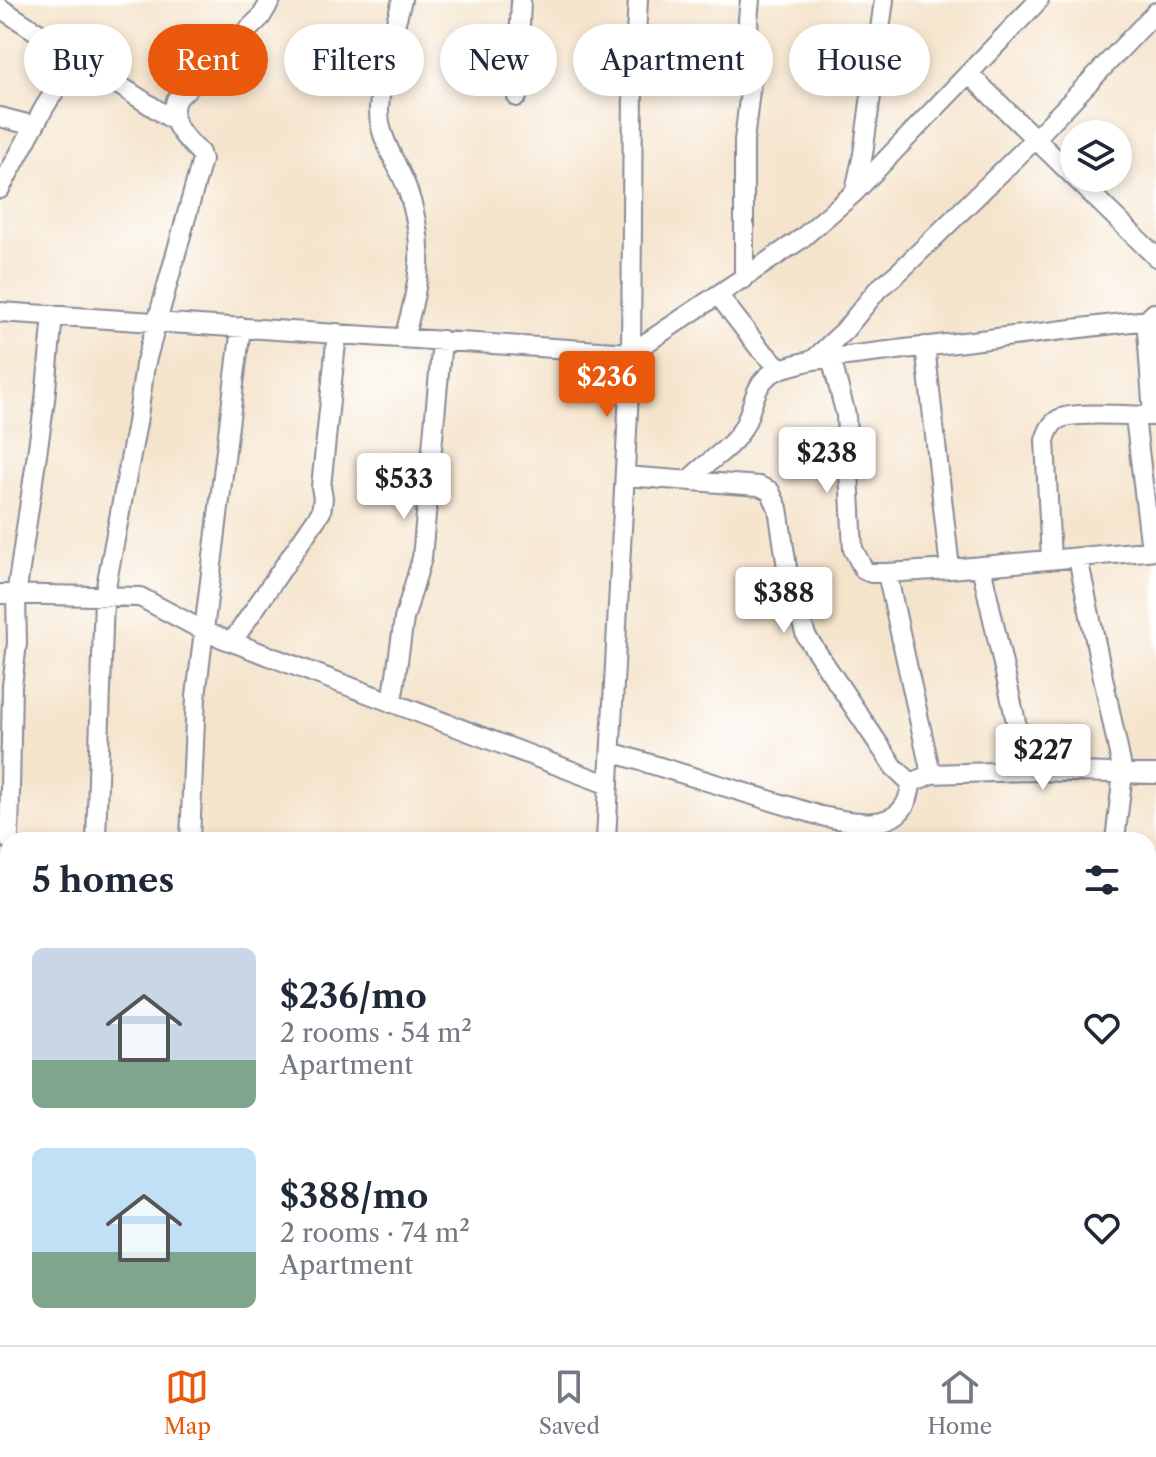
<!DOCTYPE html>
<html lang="en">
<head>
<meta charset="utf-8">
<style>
  :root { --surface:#fff; --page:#f2f2f3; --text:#1f2937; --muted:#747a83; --line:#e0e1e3; --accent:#ea580c }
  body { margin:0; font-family:"Libre Caslon Text",serif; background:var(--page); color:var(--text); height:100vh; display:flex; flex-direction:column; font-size:30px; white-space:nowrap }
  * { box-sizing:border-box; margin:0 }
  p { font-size:26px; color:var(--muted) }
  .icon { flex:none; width:44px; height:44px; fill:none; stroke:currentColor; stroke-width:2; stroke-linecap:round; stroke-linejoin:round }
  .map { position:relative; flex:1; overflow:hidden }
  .drawer { position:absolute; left:0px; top:832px; width:1156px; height:514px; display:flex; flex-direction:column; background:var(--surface); border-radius:24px 24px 0 0; box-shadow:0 4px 12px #0003 }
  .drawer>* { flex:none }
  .guide { position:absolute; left:24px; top:24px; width:1108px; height:72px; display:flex; gap:16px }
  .fabs { position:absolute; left:1060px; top:120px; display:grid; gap:16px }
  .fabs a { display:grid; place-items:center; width:72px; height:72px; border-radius:50%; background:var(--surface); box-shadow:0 4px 12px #0003; font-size:40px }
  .price { position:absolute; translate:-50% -68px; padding:0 18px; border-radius:8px; background:#fff; color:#222; font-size:26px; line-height:52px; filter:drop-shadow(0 2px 4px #0008) }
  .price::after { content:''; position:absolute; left:50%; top:48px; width:24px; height:18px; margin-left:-12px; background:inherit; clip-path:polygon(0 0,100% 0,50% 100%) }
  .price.active { background:var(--accent); color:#fff }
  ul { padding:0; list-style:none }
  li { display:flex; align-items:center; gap:24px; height:200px; padding:0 32px }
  li span { display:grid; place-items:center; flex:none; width:224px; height:160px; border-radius:12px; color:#555 }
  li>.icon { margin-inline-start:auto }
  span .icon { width:96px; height:96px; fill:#fffc; stroke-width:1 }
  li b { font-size:34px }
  h2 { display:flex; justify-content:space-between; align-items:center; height:96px; padding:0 32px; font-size:34px }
  .tag { padding:0 28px; border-radius:36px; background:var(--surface); box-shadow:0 4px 12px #0003; font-size:28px; line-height:72px }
  .tag.active { background:var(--accent); color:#fff }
  .tab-bar { display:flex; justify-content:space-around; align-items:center; height:112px; border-top:2px solid var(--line); background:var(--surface); font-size:22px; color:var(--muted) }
  .tab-bar a { display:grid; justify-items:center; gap:4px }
  .tab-bar .active { color:var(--accent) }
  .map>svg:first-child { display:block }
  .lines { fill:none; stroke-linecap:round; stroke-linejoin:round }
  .minor-casing { stroke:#888a95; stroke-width:22 }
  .minor { stroke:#fff; stroke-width:18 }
</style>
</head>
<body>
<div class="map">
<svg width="1156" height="1345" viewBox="0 0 1156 1345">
  <rect width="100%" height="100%" fill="#fff"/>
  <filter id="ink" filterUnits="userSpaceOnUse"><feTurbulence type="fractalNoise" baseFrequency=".0125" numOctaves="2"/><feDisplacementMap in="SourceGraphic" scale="16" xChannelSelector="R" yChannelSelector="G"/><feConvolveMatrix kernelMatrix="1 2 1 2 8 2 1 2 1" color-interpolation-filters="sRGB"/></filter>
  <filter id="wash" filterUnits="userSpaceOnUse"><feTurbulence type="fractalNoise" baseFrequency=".006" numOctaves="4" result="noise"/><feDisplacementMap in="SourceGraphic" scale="32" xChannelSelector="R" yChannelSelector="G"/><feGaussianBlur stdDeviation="1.8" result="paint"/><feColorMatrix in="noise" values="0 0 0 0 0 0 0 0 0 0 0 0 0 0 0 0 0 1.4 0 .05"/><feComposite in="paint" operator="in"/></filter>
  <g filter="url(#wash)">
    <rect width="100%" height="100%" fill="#f5e4cc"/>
  </g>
  <g filter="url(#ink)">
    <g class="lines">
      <g class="minor-casing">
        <path id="minor" d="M 402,0 C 393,33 381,74 379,108 C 378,138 397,162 407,188 C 427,245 420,282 404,338
          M 0,8 L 173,120
          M 970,75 L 1156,257
          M 517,97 L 521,0
          M 0,117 L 34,126
          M 0,189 L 44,108 L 76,57
          M 855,191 L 863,154 L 884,0
          M 744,279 L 744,141 L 751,82 L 748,19 L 750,0
          M 719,296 L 759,348 L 781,369
          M 0,312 L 631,353 L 801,239 L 854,193 L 1039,0
          M 925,346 L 950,569
          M 831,358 L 846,415 L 853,549 L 864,570 L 871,573 L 887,573 L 950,569 L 1156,550
          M 813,360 L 845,330 L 878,289 L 899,272 L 1034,140 L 1156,12
          M 1153,416 L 1147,330 L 1148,319 L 1154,313
          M 1135,417 L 1151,550
          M 625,476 L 759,486 L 770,491 L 778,508 L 789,581 L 806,636 L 894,767 L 911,783
          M 690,479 C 704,464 723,454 736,438 C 750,422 750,404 759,387 C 768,368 795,365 813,360 L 1156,319
          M 1078,558 L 1123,773 L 1115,840
          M 1051,560 L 1045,440 C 1048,432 1050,424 1059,419 C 1075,411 1134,416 1156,416
          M 981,566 L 1027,771
          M 887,573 L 931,774 L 911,783
          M 0,594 L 140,597 L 206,632 L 609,785
          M 232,642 L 321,512 L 323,498 L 321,487 L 337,333
          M 392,703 L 404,619 L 422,558 L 442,340
          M 611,752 L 821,816 C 857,823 907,835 911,783
          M 931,774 L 1027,771 L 1156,774
          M 9,840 L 12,686 L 17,643 L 16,596 L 45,400 L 53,315
          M 96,840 L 104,597 L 137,423 L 145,365 L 202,160 L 200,153 C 186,138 167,123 176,100 L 261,17 L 271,0
          M 190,840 L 196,696 L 241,327
          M 606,840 L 631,353 L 633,85 L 638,0
          M 1148,863 L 1156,865
          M 0,986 L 8,933
          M 1148,1052 L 1156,1055
          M 1148,1172 L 1156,1174
          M 1148,1256 L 1156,1258
          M 0,1267 L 8,1270
          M 1033,1338 L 1072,1345
          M 78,1345 L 78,1338
          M 157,1345 L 158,1338
          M 582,1345 L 582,1338"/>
      </g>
      <use href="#minor" class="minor"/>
    </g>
  </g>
</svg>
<div class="fabs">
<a><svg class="icon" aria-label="layers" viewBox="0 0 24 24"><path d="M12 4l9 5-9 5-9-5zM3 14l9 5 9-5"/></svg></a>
</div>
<b class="price active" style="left:607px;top:419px">$236</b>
<b class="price" style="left:827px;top:495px">$238</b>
<b class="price" style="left:404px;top:521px">$533</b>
<b class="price" style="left:784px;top:635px">$388</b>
<b class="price" style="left:1043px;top:792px">$227</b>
<div class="guide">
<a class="tag">Buy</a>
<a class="tag active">Rent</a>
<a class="tag">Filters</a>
<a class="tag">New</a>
<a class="tag">Apartment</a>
<a class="tag">House</a>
</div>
<section class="drawer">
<h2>5 homes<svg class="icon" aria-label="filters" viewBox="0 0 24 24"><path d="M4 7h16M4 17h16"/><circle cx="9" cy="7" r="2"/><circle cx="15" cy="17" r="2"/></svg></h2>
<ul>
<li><span style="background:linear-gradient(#c9d6e8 70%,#7fa58c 0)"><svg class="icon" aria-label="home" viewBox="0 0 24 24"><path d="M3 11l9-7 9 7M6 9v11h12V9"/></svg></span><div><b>$236/mo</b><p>2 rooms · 54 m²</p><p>Apartment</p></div><svg class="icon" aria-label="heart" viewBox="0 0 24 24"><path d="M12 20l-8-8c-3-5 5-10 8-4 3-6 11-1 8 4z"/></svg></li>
<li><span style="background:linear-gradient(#bfe0f5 65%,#7fa58c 0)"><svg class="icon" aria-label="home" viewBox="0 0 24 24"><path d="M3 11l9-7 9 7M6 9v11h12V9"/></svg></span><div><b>$388/mo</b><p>2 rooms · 74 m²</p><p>Apartment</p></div><svg class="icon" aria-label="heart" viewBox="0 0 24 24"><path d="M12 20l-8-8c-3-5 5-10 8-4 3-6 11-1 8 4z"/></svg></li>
</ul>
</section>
</div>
<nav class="tab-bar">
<a class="active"><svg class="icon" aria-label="map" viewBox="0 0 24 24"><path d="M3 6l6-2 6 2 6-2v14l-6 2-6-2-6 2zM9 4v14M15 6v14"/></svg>Map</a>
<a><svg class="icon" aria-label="saved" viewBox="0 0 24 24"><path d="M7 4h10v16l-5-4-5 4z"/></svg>Saved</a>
<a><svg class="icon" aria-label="home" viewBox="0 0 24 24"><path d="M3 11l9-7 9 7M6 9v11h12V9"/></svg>Home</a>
</nav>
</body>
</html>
